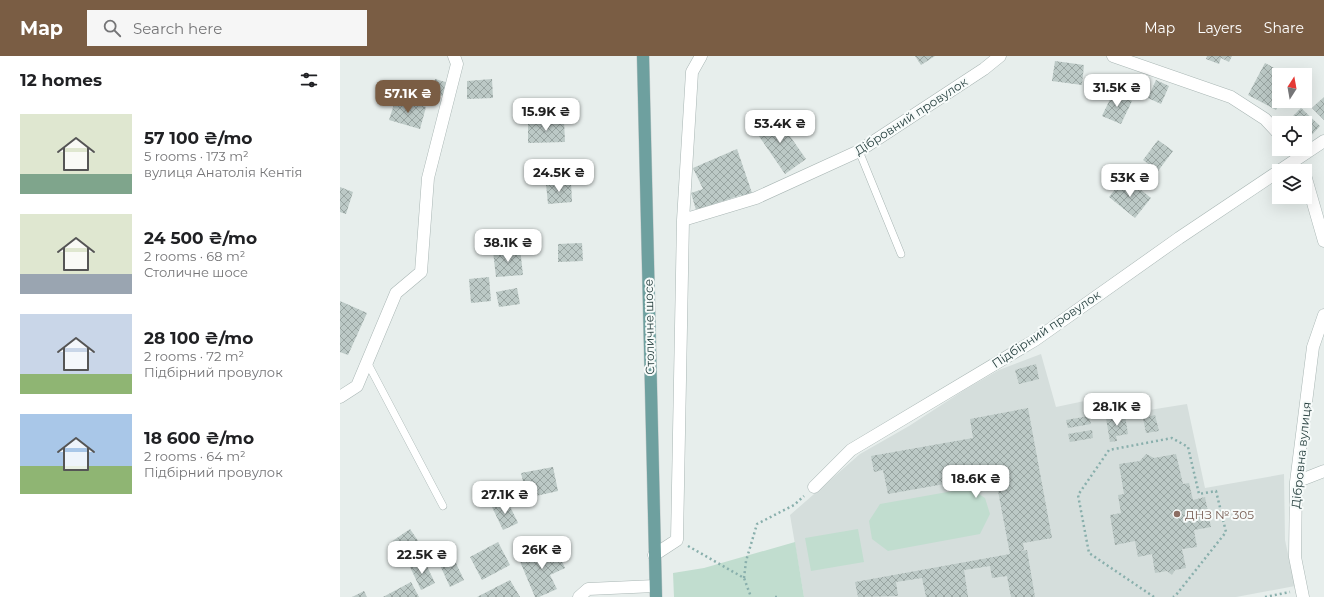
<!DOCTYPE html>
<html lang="en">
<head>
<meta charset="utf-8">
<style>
  :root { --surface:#fff; --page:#f6f6f6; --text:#202124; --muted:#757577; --accent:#7a5d44 }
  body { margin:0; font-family:Montserrat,sans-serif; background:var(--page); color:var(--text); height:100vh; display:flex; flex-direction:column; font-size:15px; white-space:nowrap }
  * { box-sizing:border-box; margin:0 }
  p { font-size:13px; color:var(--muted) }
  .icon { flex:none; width:22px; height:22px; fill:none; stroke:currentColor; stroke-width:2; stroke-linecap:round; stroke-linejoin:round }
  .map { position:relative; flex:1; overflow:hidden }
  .panel { display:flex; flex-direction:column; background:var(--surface); width:340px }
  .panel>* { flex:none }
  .needle { width:26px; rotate:11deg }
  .tools { position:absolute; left:932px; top:12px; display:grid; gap:8px }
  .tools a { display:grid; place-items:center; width:40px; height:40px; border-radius:0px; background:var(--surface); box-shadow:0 4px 16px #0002; font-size:20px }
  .price { position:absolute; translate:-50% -34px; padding:0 9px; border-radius:8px; background:#fff; color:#222; font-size:13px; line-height:26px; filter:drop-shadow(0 1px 2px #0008) }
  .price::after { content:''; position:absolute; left:50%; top:24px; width:12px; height:9px; margin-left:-6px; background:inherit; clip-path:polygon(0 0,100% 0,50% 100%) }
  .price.current { background:var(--accent); color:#fff }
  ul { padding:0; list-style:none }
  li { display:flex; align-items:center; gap:12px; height:100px; padding:0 20px }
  li span { display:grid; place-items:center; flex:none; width:112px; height:80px; border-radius:0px; color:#555 }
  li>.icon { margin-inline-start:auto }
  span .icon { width:48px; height:48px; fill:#fffc; stroke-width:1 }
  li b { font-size:17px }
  h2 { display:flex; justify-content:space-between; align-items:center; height:48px; padding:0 20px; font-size:17px }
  header { display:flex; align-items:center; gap:24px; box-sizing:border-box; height:56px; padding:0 20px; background:var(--accent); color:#fff }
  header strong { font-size:19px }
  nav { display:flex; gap:22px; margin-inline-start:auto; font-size:14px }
  .search { width:280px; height:36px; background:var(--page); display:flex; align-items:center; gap:10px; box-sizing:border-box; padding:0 14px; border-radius:0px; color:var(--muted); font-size:15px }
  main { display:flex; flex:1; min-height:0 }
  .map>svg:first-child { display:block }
  .built { fill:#d5dedc }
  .grass { fill:#c1ddcf }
  .building { fill:url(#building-cross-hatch) }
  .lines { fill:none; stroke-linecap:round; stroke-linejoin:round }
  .lane-casing { stroke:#a9b6b4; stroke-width:8 }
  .street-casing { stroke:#a9b6b4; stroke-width:13 }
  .primary-casing { stroke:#c2c9c9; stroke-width:13 }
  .path { stroke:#89afac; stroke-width:2.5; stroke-dasharray:2 3; stroke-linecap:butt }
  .lane { stroke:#fff; stroke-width:7 }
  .street { stroke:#fff; stroke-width:12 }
  .primary { stroke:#6ea09f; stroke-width:12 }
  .education-dot { fill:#8d6e63; stroke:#f7fbfa; stroke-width:1.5 }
  .labels { text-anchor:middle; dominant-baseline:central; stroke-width:4; stroke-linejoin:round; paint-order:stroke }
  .street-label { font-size:12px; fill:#263f3e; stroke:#f7fbfa }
  .education-label { font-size:12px; fill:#785e54; stroke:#f7fbfa; text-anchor:start }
</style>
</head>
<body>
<header>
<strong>Map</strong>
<div class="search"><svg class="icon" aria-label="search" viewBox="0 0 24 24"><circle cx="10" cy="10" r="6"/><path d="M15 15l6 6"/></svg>Search here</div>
<nav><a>Map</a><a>Layers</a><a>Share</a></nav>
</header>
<main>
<section class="panel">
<h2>12 homes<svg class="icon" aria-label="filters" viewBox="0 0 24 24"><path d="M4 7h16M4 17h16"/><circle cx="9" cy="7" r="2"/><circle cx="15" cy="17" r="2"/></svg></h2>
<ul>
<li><span style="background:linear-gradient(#dfe7d0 75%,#7fa58c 0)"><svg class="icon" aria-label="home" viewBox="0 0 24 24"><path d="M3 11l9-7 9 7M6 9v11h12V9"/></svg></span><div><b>57 100 ₴/mo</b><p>5 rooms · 173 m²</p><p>вулиця Анатолія Кентія</p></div></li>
<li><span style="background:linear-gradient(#dfe7d0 75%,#9aa5b1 0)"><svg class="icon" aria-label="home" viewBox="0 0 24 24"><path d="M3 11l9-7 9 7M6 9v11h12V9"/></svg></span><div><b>24 500 ₴/mo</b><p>2 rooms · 68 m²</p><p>Столичне шосе</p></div></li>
<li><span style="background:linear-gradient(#c9d6e8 75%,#8fb573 0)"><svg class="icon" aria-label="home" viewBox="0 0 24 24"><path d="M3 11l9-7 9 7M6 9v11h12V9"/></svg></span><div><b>28 100 ₴/mo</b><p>2 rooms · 72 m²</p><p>Підбірний провулок</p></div></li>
<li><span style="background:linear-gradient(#a9c7e8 65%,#8fb573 0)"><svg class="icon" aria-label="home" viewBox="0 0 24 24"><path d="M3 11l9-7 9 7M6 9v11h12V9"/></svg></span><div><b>18 600 ₴/mo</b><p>2 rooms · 64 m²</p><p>Підбірний провулок</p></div></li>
</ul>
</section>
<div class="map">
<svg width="984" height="541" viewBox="0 0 984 541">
  <defs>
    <pattern id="building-cross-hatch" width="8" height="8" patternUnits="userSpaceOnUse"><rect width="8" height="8" fill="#bcc9c6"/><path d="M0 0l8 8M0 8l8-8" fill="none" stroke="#99a5a2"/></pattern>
  </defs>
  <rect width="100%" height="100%" fill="#e7eeec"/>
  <path class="built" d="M 701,298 L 716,351 L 754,343 L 756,351 L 785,345 L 803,355 L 847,348 L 865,432 L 944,418 L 945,484 L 955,530 L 896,541 L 464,541 L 450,459 L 520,398 L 569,370 L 626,333 L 659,314 Z"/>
  <path class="grass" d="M 630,432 L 645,442 L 650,458 L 640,478 L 548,495 L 532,483 L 529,465 L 540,448 Z
    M 518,473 L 524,506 L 471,515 L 465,482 Z
    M 455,486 L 464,541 L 334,541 L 333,517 L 364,512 Z"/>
  <path class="building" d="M 575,0 L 595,0 L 581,9 Z
    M 867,0 L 892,0 L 889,6 L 881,2 L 879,8 L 866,3 Z
    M 715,5 L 744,9 L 742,29 L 712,25 Z
    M 925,7 L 947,19 L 939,19 L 939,45 L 941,45 L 936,54 L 908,39 Z
    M 95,23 L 109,27 L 106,41 L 92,37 Z
    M 152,23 L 153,42 L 127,43 L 127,25 Z
    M 816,24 L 829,30 L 821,48 L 808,42 Z
    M 773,37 L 792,45 L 781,68 L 762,60 Z
    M 984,41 L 984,64 L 972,52 Z
    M 56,42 L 86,51 L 80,73 L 49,64 Z
    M 961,52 L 980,70 L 969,82 L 965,77 L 965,67 L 946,67 Z
    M 435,59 L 466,103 L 445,118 L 414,73 Z
    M 224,65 L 225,86 L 188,87 L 188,67 Z
    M 818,84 L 833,95 L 818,115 L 803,104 Z
    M 397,93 L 413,140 L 403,144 L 401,139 L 356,154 L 351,137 L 363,133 L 353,112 Z
    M 785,121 L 811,142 L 795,162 L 769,141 Z
    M 231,126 L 232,146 L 208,148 L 206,128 Z
    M 0,131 L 13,136 L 6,158 L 0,156 Z
    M 242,187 L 243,205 L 218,206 L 218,188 Z
    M 180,192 L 183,219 L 156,221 L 153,195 Z
    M 149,221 L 151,245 L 131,247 L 129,223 Z
    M 177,232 L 180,248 L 159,251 L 156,236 Z
    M 0,245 L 27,257 L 8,299 L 0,296 Z
    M 696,308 L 699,323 L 679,328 L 675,314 Z
    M 688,352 L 712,482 L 683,487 L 684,494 L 673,496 L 687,494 L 695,541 L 671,541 L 667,520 L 652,522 L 650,510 L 624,514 L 628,541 L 586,541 L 582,522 L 556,526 L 558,540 L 518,541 L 515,526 L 670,498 L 655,419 L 548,438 L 543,414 L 534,416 L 531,400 L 633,382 L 630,363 Z
    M 785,359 L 788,378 L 776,380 L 777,385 L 770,386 L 766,362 Z
    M 815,359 L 819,375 L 806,377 L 803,362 Z
    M 749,360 L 751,368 L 728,372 L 726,364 Z
    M 752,374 L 753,382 L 730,386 L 728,378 Z
    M 806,398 L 814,402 L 836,398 L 843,428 L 849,427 L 853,444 L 865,441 L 871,471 L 854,474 L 857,491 L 842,493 L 846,512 L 835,514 L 832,519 L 827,515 L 815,517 L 812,498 L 798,501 L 795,485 L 775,489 L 770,459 L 781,457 L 778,439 L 784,438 L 779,408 L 800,405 Z
    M 213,411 L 218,435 L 187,442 L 181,417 Z
    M 167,444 L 178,467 L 163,474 L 152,451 Z
    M 70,473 L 83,492 L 64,505 L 51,486 Z
    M 158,486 L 170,509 L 142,524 L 130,501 Z
    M 214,488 L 225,512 L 210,519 L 217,533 L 199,541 L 195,541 L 179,503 Z
    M 113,501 L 124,524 L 110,531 L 99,507 Z
    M 84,504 L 95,527 L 81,534 L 70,511 Z
    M 170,524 L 180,541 L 137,541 Z
    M 71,526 L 79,541 L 43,541 Z
    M 24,535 L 27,541 L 12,541 Z"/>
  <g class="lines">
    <g class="lane-casing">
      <path id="lane" d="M 519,95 L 561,198
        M 27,306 L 103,450"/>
    </g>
    <g class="street-casing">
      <path id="street" d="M 773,0 L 891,41 L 925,63 L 939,78
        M 939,115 L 984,85
        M 965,119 L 984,185
        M 343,164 L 416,142 L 519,95 L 644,13 L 660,0
        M 0,341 L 17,330 L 56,237 L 81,216 L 88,122 L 117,8 L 114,0
        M 956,426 L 984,415
        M 474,431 L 511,394 L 695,284 L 839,182 L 939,115
        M 314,499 L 337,484 L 343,164 L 352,16 L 361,0
        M 239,541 L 248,533 L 315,530
        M 963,541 L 955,501 L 956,426 L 973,291 L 984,259"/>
    </g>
    <g class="primary-casing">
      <path id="primary" d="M 303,0 L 316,541"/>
    </g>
    <path class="path" d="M 348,490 L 404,522 L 411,541
      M 404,522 L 406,505 L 417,468 L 454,449 L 464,440
      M 435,541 L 437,541
      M 814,541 L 749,497 L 738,439 L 769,394 L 832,382 L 848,391 L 859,438 L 876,435 L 886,476 L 836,539 L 833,541
      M 925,541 L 950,536"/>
    <use href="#lane" class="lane"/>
    <use href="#street" class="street"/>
    <use href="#primary" class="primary"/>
  </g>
  <circle class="education-dot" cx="837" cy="458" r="4"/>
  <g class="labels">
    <g class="street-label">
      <text transform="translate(571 60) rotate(-33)">Дібровний провулок</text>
      <text transform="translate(309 271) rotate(-91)">Столичне шосе</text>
      <text transform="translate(706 273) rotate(-34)">Підбірний провулок</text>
      <text transform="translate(961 399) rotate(-84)">Дібровна вулиця</text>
    </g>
    <g class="education-label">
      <text x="845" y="458">ДНЗ № 305</text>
    </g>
  </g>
</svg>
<div class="tools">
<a><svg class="needle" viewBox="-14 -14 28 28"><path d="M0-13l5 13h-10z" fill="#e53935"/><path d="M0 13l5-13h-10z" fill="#757577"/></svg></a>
<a><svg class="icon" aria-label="locate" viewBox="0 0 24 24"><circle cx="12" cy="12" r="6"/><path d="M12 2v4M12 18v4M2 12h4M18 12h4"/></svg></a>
<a><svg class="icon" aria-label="layers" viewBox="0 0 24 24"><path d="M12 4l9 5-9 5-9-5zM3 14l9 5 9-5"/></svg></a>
</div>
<b class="price" style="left:777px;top:52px">31.5K ₴</b>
<b class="price current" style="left:68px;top:58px">57.1K ₴</b>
<b class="price" style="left:206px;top:76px">15.9K ₴</b>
<b class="price" style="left:440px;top:88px">53.4K ₴</b>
<b class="price" style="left:219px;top:137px">24.5K ₴</b>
<b class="price" style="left:790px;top:142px">53K ₴</b>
<b class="price" style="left:168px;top:207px">38.1K ₴</b>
<b class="price" style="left:777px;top:371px">28.1K ₴</b>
<b class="price" style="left:636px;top:443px">18.6K ₴</b>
<b class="price" style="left:165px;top:459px">27.1K ₴</b>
<b class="price" style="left:202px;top:514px">26K ₴</b>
<b class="price" style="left:82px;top:519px">22.5K ₴</b>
</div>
</main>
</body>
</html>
